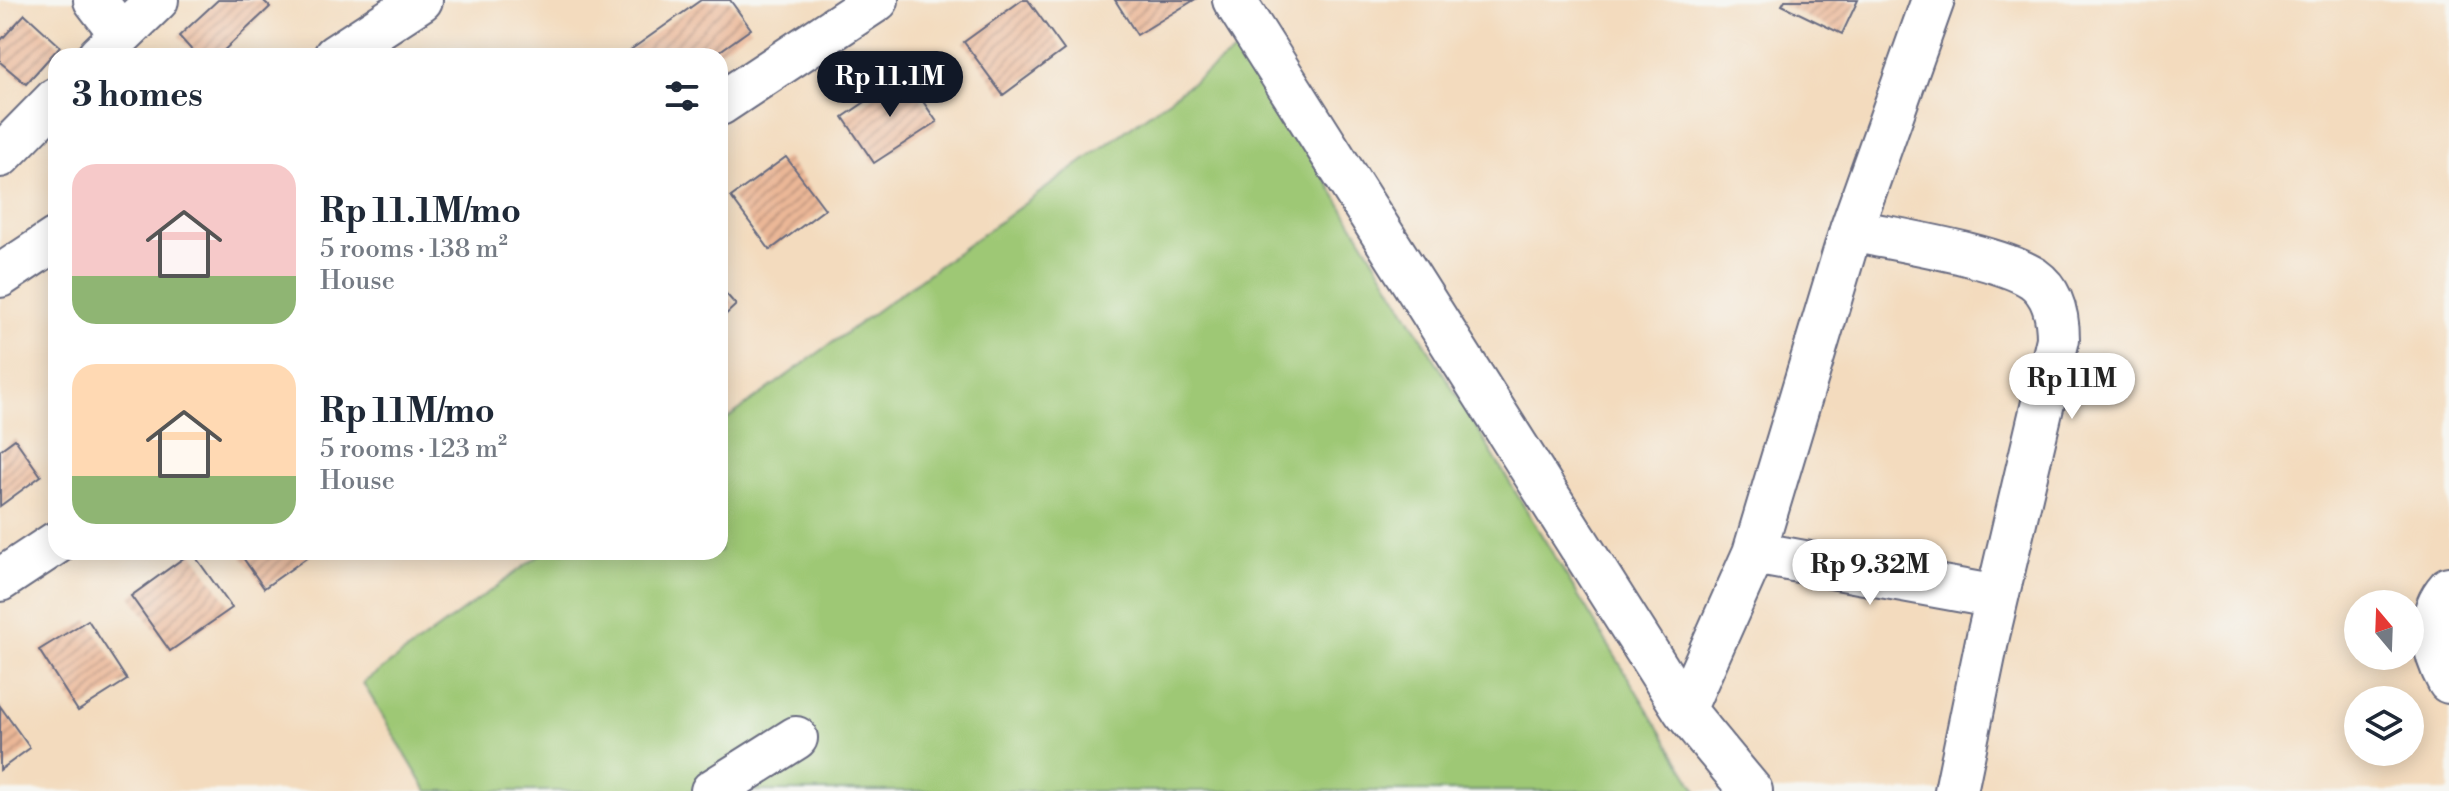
<!DOCTYPE html>
<html lang="en">
<head>
<meta charset="utf-8">
<style>
  :root { --surface:#fff; --page:#f6f6f7; --text:#1f2937; --muted:#747a83; --accent:#111827 }
  body { margin:0; font-family:"Libre Bodoni",serif; background:var(--page); color:var(--text); height:100vh; display:flex; flex-direction:column; font-size:30px; white-space:nowrap }
  * { box-sizing:border-box; margin:0 }
  p { font-size:26px; color:var(--muted) }
  .icon { flex:none; width:44px; height:44px; fill:none; stroke:currentColor; stroke-width:2; stroke-linecap:round; stroke-linejoin:round }
  .map { position:relative; flex:1; overflow:hidden }
  .drawer { position:absolute; left:48px; top:48px; width:680px; height:512px; display:flex; flex-direction:column; background:var(--surface); border-radius:24px; box-shadow:0 4px 20px #0003 }
  .drawer>* { flex:none }
  .needle { width:52px; rotate:341deg }
  .fabs { position:absolute; left:2344px; top:590px; display:grid; gap:16px }
  .fabs a { display:grid; place-items:center; width:80px; height:80px; border-radius:50%; background:var(--surface); box-shadow:0 4px 20px #0003; font-size:40px }
  .price { position:absolute; translate:-50% -68px; padding:0 18px; border-radius:28px; background:#fff; color:#222; font-size:26px; line-height:52px; filter:drop-shadow(0 2px 4px #0008) }
  .price::after { content:''; position:absolute; left:50%; top:48px; width:24px; height:18px; margin-left:-12px; background:inherit; clip-path:polygon(0 0,100% 0,50% 100%) }
  .price.on { background:var(--accent); color:#fff }
  ul { padding:0; list-style:none }
  li { display:flex; align-items:center; gap:24px; height:200px; padding:0 24px }
  li span { display:grid; place-items:center; flex:none; width:224px; height:160px; border-radius:24px; color:#555 }
  li>.icon { margin-inline-start:auto }
  span .icon { width:96px; height:96px; fill:#fffc; stroke-width:1 }
  li b { font-size:34px }
  h2 { display:flex; justify-content:space-between; align-items:center; height:96px; padding:0 24px; font-size:34px }
  .map>svg:first-child { display:block }
  .green { fill:#9ec874; stroke:#5c7c69; stroke-width:2 }
  .building { fill:url(#building-hatch) }
  .lines { fill:none; stroke-linecap:round; stroke-linejoin:round }
  .minor-casing { stroke:#676b80; stroke-width:46 }
  .minor { stroke:#fff; stroke-width:42 }
</style>
</head>
<body>
<div class="map">
<svg width="2449" height="791" viewBox="0 0 2449 791">
  <defs>
    <pattern id="building-hatch" width="6" height="6" patternUnits="userSpaceOnUse" patternTransform="scale(2)"><rect width="6" height="6" fill="#ebb797"/><path d="M-1 1l2-2M0 6l6-6M5 7l2-2" fill="none" stroke="#be957e"/></pattern>
  </defs>
  <rect width="100%" height="100%" fill="#f6f6f2"/>
  <filter id="ink" filterUnits="userSpaceOnUse"><feTurbulence type="fractalNoise" baseFrequency=".0125" numOctaves="2"/><feDisplacementMap in="SourceGraphic" scale="16" xChannelSelector="R" yChannelSelector="G"/><feConvolveMatrix kernelMatrix="1 2 1 2 8 2 1 2 1" color-interpolation-filters="sRGB"/></filter>
  <filter id="wash" filterUnits="userSpaceOnUse"><feTurbulence type="fractalNoise" baseFrequency=".006" numOctaves="4" result="noise"/><feDisplacementMap in="SourceGraphic" scale="32" xChannelSelector="R" yChannelSelector="G"/><feGaussianBlur stdDeviation="1.8" result="paint"/><feColorMatrix in="noise" values="0 0 0 0 0 0 0 0 0 0 0 0 0 0 0 0 0 1.4 0 .05"/><feComposite in="paint" operator="in"/></filter>
  <g filter="url(#wash)">
    <rect width="100%" height="100%" fill="#f3dbbe"/>
    <path class="green" d="M 1244,45 L 1697,791 L 427,791 L 363,683 L 544,552 L 720,552 L 720,424 Z"/>
    <g id="blocks">
      <path class="building" d="M 218,0 L 263,0 L 270,7 L 218,56 L 197,56 L 179,36 Z
        M 701,0 L 730,0 L 751,29 L 713,56 L 622,56 Z
        M 1022,0 L 1028,0 L 1064,50 L 1003,95 L 964,42 Z
        M 1115,0 L 1194,0 L 1137,35 Z
        M 1785,0 L 1858,0 L 1842,34 L 1782,5 Z
        M 25,14 L 60,46 L 26,84 L 0,62 L 0,41 Z
        M 905,75 L 937,122 L 874,163 L 843,117 Z
        M 786,157 L 825,209 L 770,250 L 731,197 Z
        M 720,287 L 736,305 L 720,320 Z
        M 15,439 L 41,476 L 0,506 L 0,450 Z
        M 192,552 L 232,608 L 170,651 L 131,596 Z
        M 239,552 L 315,552 L 264,588 Z
        M 88,620 L 127,680 L 78,711 L 39,650 Z
        M 0,706 L 30,748 L 0,770 Z"/>
    </g>
  </g>
  <g filter="url(#ink)">
    <use href="#blocks" fill-opacity="0" stroke="#676b80" stroke-width="2"/>
    <g class="lines">
      <g class="minor-casing">
        <path id="minor" d="M 95,0 L 121,34
          M 1234,0 L 1684,710 L 1754,553 L 1851,230 L 1933,0
          M 99,56 L 157,0
          M 335,56 L 421,0
          M 720,104 L 877,0
          M 0,156 L 56,99
          M 1851,230 C 1897,240 1997,255 2033,278 C 2053,292 2058,317 2058,339 L 1988,636 L 1956,791
          M 0,276 L 56,239
          M 1754,553 L 1997,597
          M 0,580 L 56,543
          M 2449,588 C 2424,616 2433,653 2449,682
          M 1684,710 L 1751,791
          M 712,791 L 796,738"/>
      </g>
      <use href="#minor" class="minor"/>
    </g>
  </g>
</svg>
<div class="fabs">
<a><svg class="needle" viewBox="-14 -14 28 28"><path d="M0-13l5 13h-10z" fill="#e53935"/><path d="M0 13l5-13h-10z" fill="#747a83"/></svg></a>
<a><svg class="icon" aria-label="layers" viewBox="0 0 24 24"><path d="M12 4l9 5-9 5-9-5zM3 14l9 5 9-5"/></svg></a>
</div>
<b class="price on" style="left:890px;top:119px">Rp 11.1M</b>
<b class="price" style="left:2072px;top:421px">Rp 11M</b>
<b class="price" style="left:1870px;top:607px">Rp 9.32M</b>
<section class="drawer">
<h2>3 homes<svg class="icon" aria-label="filters" viewBox="0 0 24 24"><path d="M4 7h16M4 17h16"/><circle cx="9" cy="7" r="2"/><circle cx="15" cy="17" r="2"/></svg></h2>
<ul>
<li><span style="background:linear-gradient(#f6c9c9 70%,#8fb573 0)"><svg class="icon" aria-label="home" viewBox="0 0 24 24"><path d="M3 11l9-7 9 7M6 9v11h12V9"/></svg></span><div><b>Rp 11.1M/mo</b><p>5 rooms · 138 m²</p><p>House</p></div></li>
<li><span style="background:linear-gradient(#ffd9b3 70%,#8fb573 0)"><svg class="icon" aria-label="home" viewBox="0 0 24 24"><path d="M3 11l9-7 9 7M6 9v11h12V9"/></svg></span><div><b>Rp 11M/mo</b><p>5 rooms · 123 m²</p><p>House</p></div></li>
</ul>
</section>
</div>
</body>
</html>
